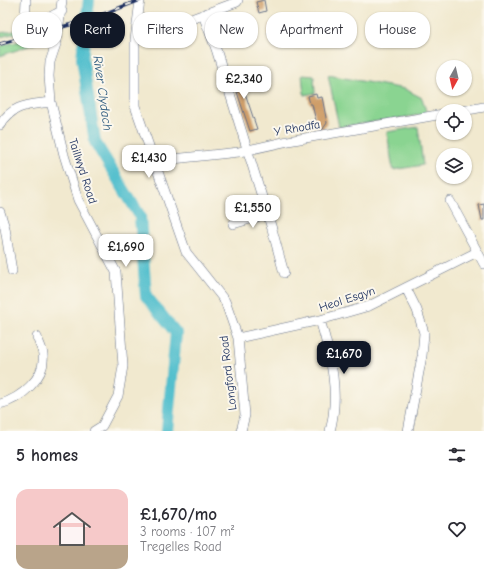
<!DOCTYPE html>
<html lang="en">
<head>
<meta charset="utf-8">
<style>
  :root { --surface:#fff; --page:#f2f2f3; --text:#2b2b33; --muted:#7c7c81; --line:#e1e1e2; --accent:#111827 }
  body { margin:0; font-family:"Comic Neue",sans-serif; background:var(--page); color:var(--text); height:100vh; display:flex; flex-direction:column; font-size:15px; white-space:nowrap }
  * { box-sizing:border-box; margin:0 }
  p { font-size:13px; color:var(--muted) }
  .icon { flex:none; width:22px; height:22px; fill:none; stroke:currentColor; stroke-width:2; stroke-linecap:round; stroke-linejoin:round }
  .map { position:relative; height:431px; overflow:hidden }
  .panel { display:flex; flex-direction:column; background:var(--surface); flex:1 }
  .panel>* { flex:none }
  .hud { position:absolute; left:12px; top:12px; width:460px; height:36px; display:flex; gap:8px }
  .needle { width:26px; rotate:188deg }
  .controls { position:absolute; left:436px; top:60px; display:grid; gap:8px }
  .controls a { display:grid; place-items:center; width:36px; height:36px; border-radius:50%; background:var(--surface); box-shadow:0 1px 3px #0004; font-size:20px }
  .price { position:absolute; translate:-50% -34px; padding:0 9px; border-radius:8px; background:#fff; color:#222; font-size:13px; line-height:26px; filter:drop-shadow(0 1px 2px #0008) }
  .price::after { content:''; position:absolute; left:50%; top:24px; width:12px; height:9px; margin-left:-6px; background:inherit; clip-path:polygon(0 0,100% 0,50% 100%) }
  .price.current { background:var(--accent); color:#fff }
  ul { padding:0; list-style:none }
  li { display:flex; align-items:center; gap:12px; height:100px; padding:0 16px }
  li+li { border-top:1px solid var(--line) }
  li span { display:grid; place-items:center; flex:none; width:112px; height:80px; border-radius:12px; color:#555 }
  li>.icon { margin-inline-start:auto }
  span .icon { width:48px; height:48px; fill:#fffc; stroke-width:1 }
  li b { font-size:17px }
  h2 { display:flex; justify-content:space-between; align-items:center; height:48px; padding:0 16px; font-size:17px }
  .pill { padding:0 14px; border-radius:16px; background:var(--surface); box-shadow:0 1px 3px #0004; font-size:14px; line-height:36px }
  .pill.current { background:var(--accent); color:#fff }
  .map>svg:first-child { display:block }
  .green { fill:#8ad491; stroke:#528278 }
  .lines { fill:none; stroke-linecap:round; stroke-linejoin:round }
  .river { stroke:#53bfcd; stroke-width:12 }
  .building { fill:#cf9e69 }
  .minor-casing { stroke:#667086; stroke-width:10 }
  .minor { stroke:#fff; stroke-width:9 }
  .rail-casing { stroke:#1b2f5e; stroke-width:3.5 }
  .rail { stroke:#fbf7ec; stroke-width:2; stroke-dasharray:6; stroke-linecap:butt }
  .labels { text-anchor:middle; dominant-baseline:central; stroke-width:4; stroke-linejoin:round; paint-order:stroke }
  .street-label { font-size:12px; fill:#1b2f5e; stroke:#fbf7ec }
  .water-label { font-size:13px; font-style:italic; fill:#2c5a7f; stroke:#fbf7ec }
</style>
</head>
<body>
<div class="map">
<svg width="484" height="431" viewBox="0 0 484 431">
  <rect width="100%" height="100%" fill="#fbf7ec"/>
  <filter id="ink" filterUnits="userSpaceOnUse"><feTurbulence type="fractalNoise" baseFrequency=".025" numOctaves="2"/><feDisplacementMap in="SourceGraphic" scale="8" xChannelSelector="R" yChannelSelector="G"/><feConvolveMatrix kernelMatrix="1 2 1 2 8 2 1 2 1" color-interpolation-filters="sRGB"/></filter>
  <filter id="wash" filterUnits="userSpaceOnUse"><feTurbulence type="fractalNoise" baseFrequency=".012" numOctaves="4" result="noise"/><feDisplacementMap in="SourceGraphic" scale="16" xChannelSelector="R" yChannelSelector="G"/><feGaussianBlur stdDeviation="0.9" result="paint"/><feColorMatrix in="noise" values="0 0 0 0 0 0 0 0 0 0 0 0 0 0 0 0 0 1.4 0 .05"/><feComposite in="paint" operator="in"/></filter>
  <g filter="url(#wash)">
    <rect width="100%" height="100%" fill="#f1e9cf"/>
    <path class="green" d="M 57,20 L 56,23 L 0,37 L 0,33 L 21,30 Z
      M 52,33 L 51,38 L 0,56 L 0,46 Z
      M 302,75 L 314,76 L 315,93 L 304,95 Z
      M 328,75 L 405,89 L 422,98 L 427,114 L 339,127 Z
      M 418,127 L 423,165 L 393,170 L 387,132 Z"/>
    <g class="lines">
      <path class="river" d="M 89,0 L 82,58 L 95,142 L 140,216 L 146,296 L 176,333 L 167,431"/>
    </g>
    <g id="blocks">
      <path class="building" d="M 264,0 L 266,11 L 259,13 L 256,2 Z
        M 269,24 L 276,25 L 275,36 L 268,35 Z
        M 227,31 L 230,43 L 223,45 L 220,33 Z
        M 237,69 L 257,129 L 250,131 L 230,71 Z
        M 316,94 L 317,98 L 322,97 L 327,123 L 323,129 L 318,130 L 312,104 L 310,104 L 308,96 Z
        M 484,204 L 484,220 L 482,220 L 479,205 Z"/>
    </g>
  </g>
  <g filter="url(#ink)">
    <use href="#blocks" fill-opacity="0" stroke="#667086" stroke-width="1"/>
    <g class="lines">
      <g class="minor-casing">
        <path id="minor" d="M 26,0 L 25,20 C 41,28 48,16 62,11
          M 62,0 L 57,41 L 50,62 L 49,76 L 51,102 L 64,155 L 78,200 L 116,272 L 123,366 L 118,396 L 102,426 L 94,431
          M 140,0 L 135,40 L 135,106 L 186,252 L 225,301 L 238,338 L 245,415 L 241,431
          M 203,15 L 216,49 L 272,229 L 284,273
          M 135,40 L 237,2 L 238,0
          M 462,111 L 484,107
          M 0,125 C 13,104 29,105 51,102
          M 154,161 L 239,152 L 288,141 L 443,114
          M 450,201 L 484,264
          M 0,212 L 5,228 L 12,271
          M 233,224 L 267,214
          M 406,288 L 417,310 L 424,333 L 422,356 L 408,431
          M 320,320 C 331,356 340,394 330,431
          M 238,338 L 320,320 L 369,306 L 477,252
          M 0,404 C 20,399 46,378 43,355 C 43,350 39,343 37,337"/>
      </g>
      <use href="#minor" class="minor"/>
      <g class="rail-casing">
        <path id="rail" d="M 0,44 L 91,19 L 140,0"/>
      </g>
      <use href="#rail" class="rail"/>
    </g>
  </g>
  <g class="labels">
    <g class="street-label">
      <text transform="translate(297 128) rotate(-10)">Y Rhodfa</text>
      <text transform="translate(83 171) rotate(72)">Taillwyd Road</text>
      <text transform="translate(347 299) rotate(-18)">Heol Esgyn</text>
      <text transform="translate(228 373) rotate(-97)">Longford Road</text>
    </g>
    <g class="water-label">
      <text transform="translate(103 93) rotate(82)">River Clydach</text>
    </g>
  </g>
</svg>
<div class="controls">
<a><svg class="needle" viewBox="-14 -14 28 28"><path d="M0-13l5 13h-10z" fill="#e53935"/><path d="M0 13l5-13h-10z" fill="#7c7c81"/></svg></a>
<a><svg class="icon" aria-label="locate" viewBox="0 0 24 24"><circle cx="12" cy="12" r="6"/><path d="M12 2v4M12 18v4M2 12h4M18 12h4"/></svg></a>
<a><svg class="icon" aria-label="layers" viewBox="0 0 24 24"><path d="M12 4l9 5-9 5-9-5zM3 14l9 5 9-5"/></svg></a>
</div>
<b class="price" style="left:244px;top:100px">£2,340</b>
<b class="price" style="left:149px;top:179px">£1,430</b>
<b class="price" style="left:253px;top:229px">£1,550</b>
<b class="price" style="left:126px;top:268px">£1,690</b>
<b class="price current" style="left:344px;top:375px">£1,670</b>
<div class="hud">
<a class="pill">Buy</a>
<a class="pill current">Rent</a>
<a class="pill">Filters</a>
<a class="pill">New</a>
<a class="pill">Apartment</a>
<a class="pill">House</a>
</div>
</div>
<section class="panel">
<h2>5 homes<svg class="icon" aria-label="filters" viewBox="0 0 24 24"><path d="M4 7h16M4 17h16"/><circle cx="9" cy="7" r="2"/><circle cx="15" cy="17" r="2"/></svg></h2>
<ul>
<li><span style="background:linear-gradient(#f6c9c9 70%,#b9a48a 0)"><svg class="icon" aria-label="home" viewBox="0 0 24 24"><path d="M3 11l9-7 9 7M6 9v11h12V9"/></svg></span><div><b>£1,670/mo</b><p>3 rooms · 107 m²</p><p>Tregelles Road</p></div><svg class="icon" aria-label="heart" viewBox="0 0 24 24"><path d="M12 20l-8-8c-3-5 5-10 8-4 3-6 11-1 8 4z"/></svg></li>
</ul>
</section>
</body>
</html>
